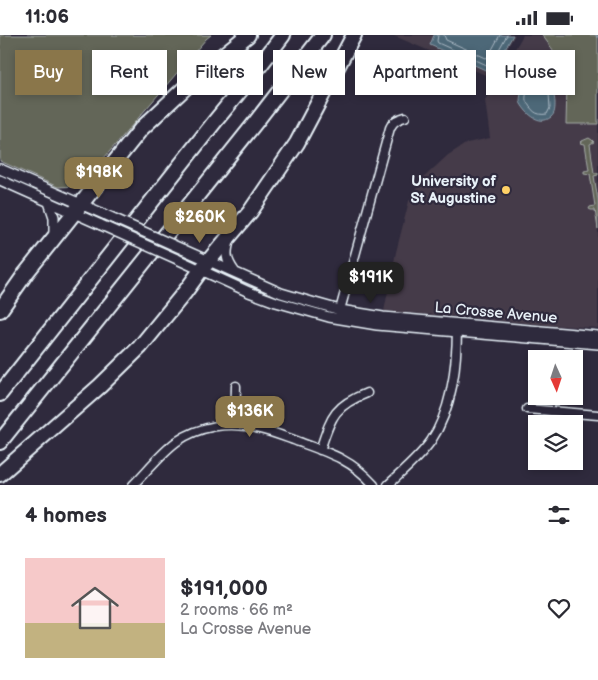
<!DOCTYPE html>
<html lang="en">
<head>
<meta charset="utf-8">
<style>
  :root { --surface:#fff; --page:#f2f2f3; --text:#2b2b33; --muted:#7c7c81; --accent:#8a764a }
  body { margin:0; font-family:"Balsamiq Sans",sans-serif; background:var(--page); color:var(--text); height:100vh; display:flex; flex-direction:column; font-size:19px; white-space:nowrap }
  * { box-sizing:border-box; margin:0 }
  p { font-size:16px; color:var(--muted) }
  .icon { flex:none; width:28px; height:28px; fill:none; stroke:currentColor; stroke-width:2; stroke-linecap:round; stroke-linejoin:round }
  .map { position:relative; height:450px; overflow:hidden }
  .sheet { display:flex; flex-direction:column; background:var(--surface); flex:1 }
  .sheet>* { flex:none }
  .hud { position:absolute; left:15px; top:15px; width:569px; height:45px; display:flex; gap:10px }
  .needle { width:32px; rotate:177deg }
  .buttons { position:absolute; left:528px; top:315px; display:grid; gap:10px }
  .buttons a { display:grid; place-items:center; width:55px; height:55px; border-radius:0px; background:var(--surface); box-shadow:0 2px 8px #0003; font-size:25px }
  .price { position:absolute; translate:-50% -42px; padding:0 11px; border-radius:10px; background:var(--accent); color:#fff; font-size:16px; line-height:32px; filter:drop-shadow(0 1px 2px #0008) }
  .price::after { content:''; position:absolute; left:50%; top:30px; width:15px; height:11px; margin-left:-8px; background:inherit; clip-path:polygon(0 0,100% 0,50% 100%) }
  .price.current { background:#222; color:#fff }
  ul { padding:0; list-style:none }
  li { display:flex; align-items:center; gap:15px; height:125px; padding:0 25px }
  li span { display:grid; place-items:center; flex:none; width:140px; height:100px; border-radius:0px; color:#555 }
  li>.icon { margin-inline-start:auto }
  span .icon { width:60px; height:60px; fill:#fffc; stroke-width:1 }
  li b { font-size:21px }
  h2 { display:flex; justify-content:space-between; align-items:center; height:60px; padding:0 25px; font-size:21px }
  .tag { padding:0 18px; border-radius:0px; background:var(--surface); box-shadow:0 2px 8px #0003; font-size:18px; line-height:45px }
  .tag.current { background:var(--accent); color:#fff }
  .status { display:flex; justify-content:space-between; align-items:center; height:35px; padding:0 25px; background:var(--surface); direction:ltr }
  .status svg { height:14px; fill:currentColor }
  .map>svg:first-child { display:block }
  .built { fill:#443a48 }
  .green { fill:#636658; stroke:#a6aca8 }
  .water { fill:#4e6778; stroke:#8c9eab }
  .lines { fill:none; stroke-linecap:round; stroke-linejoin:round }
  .shore { stroke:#aabac5; stroke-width:1 }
  .stream { stroke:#8c9eab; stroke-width:2 }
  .minor-casing { stroke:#e8f1f8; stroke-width:11 }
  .tertiary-casing { stroke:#e8f1f8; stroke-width:12 }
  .motorway-casing { stroke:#e8f1f8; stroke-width:18 }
  .minor { stroke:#2f2a3d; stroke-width:8 }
  .tertiary { stroke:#2f2a3d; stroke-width:9 }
  .motorway { stroke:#2f2a3d; stroke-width:14 }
  .tertiary-bridge-casing { stroke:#e8f1f8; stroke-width:12; stroke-linecap:butt }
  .tertiary-bridge { stroke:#2f2a3d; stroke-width:9 }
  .poi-dot { fill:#ffd166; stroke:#2f2a3d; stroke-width:2 }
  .labels { text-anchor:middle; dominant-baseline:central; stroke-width:4.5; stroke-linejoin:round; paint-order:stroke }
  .poi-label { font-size:15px; font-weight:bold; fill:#e8f1f8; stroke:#2f2a3d; text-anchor:end }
  .street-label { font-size:15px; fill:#e8f1f8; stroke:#2f2a3d }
</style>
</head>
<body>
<div class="status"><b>11:06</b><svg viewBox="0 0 49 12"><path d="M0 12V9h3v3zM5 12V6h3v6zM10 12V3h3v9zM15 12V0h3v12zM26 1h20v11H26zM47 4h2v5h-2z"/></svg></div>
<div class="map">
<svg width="598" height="450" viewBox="0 0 598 450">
  <rect width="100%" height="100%" fill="#2f2a3d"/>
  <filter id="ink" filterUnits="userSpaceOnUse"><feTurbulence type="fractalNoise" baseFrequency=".02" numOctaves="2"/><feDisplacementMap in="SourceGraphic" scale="10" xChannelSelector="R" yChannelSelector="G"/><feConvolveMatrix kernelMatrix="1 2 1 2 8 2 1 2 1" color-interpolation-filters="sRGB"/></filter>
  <g filter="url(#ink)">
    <path class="built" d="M 392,0 L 515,0 L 490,42 Z
      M 523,0 L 581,0 L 598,15 L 598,293 L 548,290 L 476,283 L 384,276 L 396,217 L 409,166 L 421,145 L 448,120 L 467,108 L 490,103 L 485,65 Z"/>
    <path class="green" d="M 0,0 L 211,0 L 206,4 L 80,151 L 58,152 L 0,126 Z
      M 542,0 L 598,0 L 598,89 L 566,89 L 567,49 L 562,27 Z
      M 589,103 L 592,105 L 594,107 L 590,109 L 594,138 L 598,138 L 598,140 L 594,141 L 598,165 L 598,194 L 595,175 L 591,175 L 589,174 L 590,172 L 595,171 L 590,139 L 584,138 L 584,136 L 589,135 L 585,109 L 580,108 L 582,106 Z"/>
    <path class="water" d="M 434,0 L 513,0 L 492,38 L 430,10 Z
      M 534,46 C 550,47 554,53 555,68 C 555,73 555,79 551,82 C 539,92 525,77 520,67 C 520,57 524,48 534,46 Z"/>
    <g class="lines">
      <path class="shore" d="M 438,0 L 437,6 L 438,8 L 489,31 L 491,29 L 507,0
        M 444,0 L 446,5 L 486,23 L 488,22 L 500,0
        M 535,51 L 544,53 L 549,59 L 550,73 L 547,79 C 535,81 532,75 526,66 C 525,59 528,52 535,51 Z"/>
      <path class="stream" d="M 596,0 L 598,2"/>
      <g class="minor-casing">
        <path id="minor" d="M 340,275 L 390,93 C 393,86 398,84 405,82
          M 527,374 L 598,380
          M 235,390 L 236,351
          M 320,415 C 331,383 333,371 367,358
          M 133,450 C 147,436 160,419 176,407 C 199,391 229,386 256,393 C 271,396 285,402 299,407 C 330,418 352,425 374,450
          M 388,450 C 403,436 419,423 431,406 C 453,373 457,329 457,291"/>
      </g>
      <g class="tertiary-casing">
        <path id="tertiary" d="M 0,134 L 106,180
          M 0,145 L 101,190
          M 49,167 L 54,182 L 54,201
          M 230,204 C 225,218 226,225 234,236
          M 182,214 L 281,258 L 315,268 L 340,275 L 383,282 L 598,301
          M 177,224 L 249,257 L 276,267 L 329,282 L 377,290 L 598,309"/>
      </g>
      <g class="motorway-casing">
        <path id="motorway" d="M 0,275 L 26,238 L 141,94 L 203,36 L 248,0
          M 0,359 L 216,85 L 248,46 L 283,0
          M 0,407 L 255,88 L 323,0
          M 0,439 L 100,351 L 140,312 L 185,257 L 201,235 L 250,177 L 297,108 L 354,0"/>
      </g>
      <use href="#minor" class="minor"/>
      <use href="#tertiary" class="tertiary"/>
      <use href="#motorway" class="motorway"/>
      <g class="tertiary-bridge-casing">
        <path id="tertiary-bridge" d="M 106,180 L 182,214
          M 101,190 L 177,224"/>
      </g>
      <use href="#tertiary-bridge" class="tertiary-bridge"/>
    </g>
  </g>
  <circle class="poi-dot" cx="506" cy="155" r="5"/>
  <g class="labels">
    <g class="poi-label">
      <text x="496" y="146">University of<tspan x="496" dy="17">St Augustine</tspan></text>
    </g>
    <g class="street-label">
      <text transform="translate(496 278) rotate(5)">La Crosse Avenue</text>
    </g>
  </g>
</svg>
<div class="buttons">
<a><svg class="needle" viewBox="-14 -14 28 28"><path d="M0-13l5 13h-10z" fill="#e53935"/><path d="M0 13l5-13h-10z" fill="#7c7c81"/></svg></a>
<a><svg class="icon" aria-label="layers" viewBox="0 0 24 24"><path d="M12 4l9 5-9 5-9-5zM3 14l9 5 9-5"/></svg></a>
</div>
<b class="price" style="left:99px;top:164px">$198K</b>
<b class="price" style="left:200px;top:209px">$260K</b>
<b class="price current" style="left:371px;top:269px">$191K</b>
<b class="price" style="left:250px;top:403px">$136K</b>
<div class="hud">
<a class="tag current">Buy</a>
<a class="tag">Rent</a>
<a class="tag">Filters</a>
<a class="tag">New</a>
<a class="tag">Apartment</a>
<a class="tag">House</a>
</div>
</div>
<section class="sheet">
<h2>4 homes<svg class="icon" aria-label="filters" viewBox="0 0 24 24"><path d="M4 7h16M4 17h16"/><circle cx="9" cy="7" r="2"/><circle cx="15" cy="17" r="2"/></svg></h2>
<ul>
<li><span style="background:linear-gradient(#f6c9c9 65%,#c2b280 0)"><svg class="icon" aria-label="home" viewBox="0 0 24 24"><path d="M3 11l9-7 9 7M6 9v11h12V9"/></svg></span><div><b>$191,000</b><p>2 rooms · 66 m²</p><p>La Crosse Avenue</p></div><svg class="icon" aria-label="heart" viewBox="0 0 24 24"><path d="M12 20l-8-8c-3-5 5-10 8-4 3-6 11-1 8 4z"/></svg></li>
</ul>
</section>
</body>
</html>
